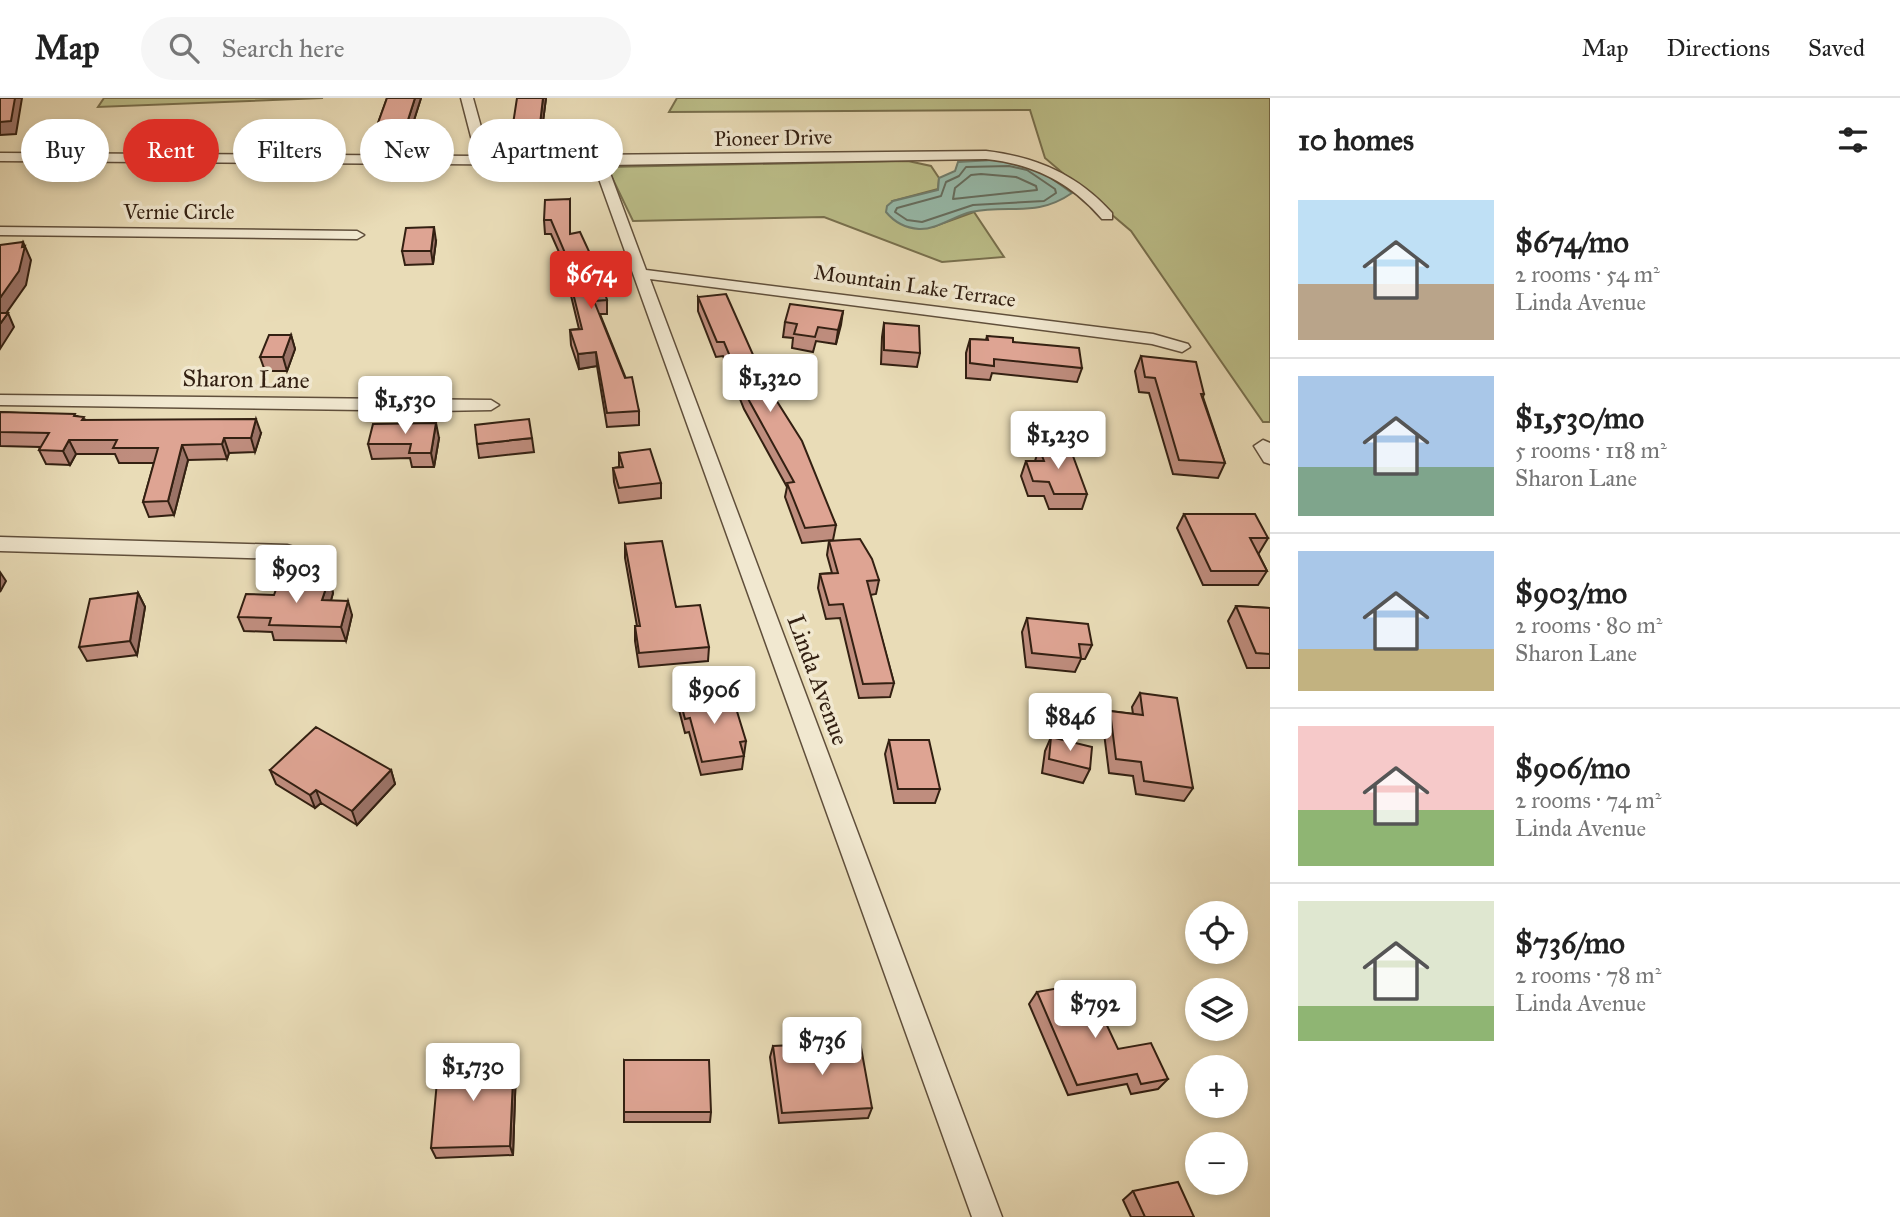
<!DOCTYPE html>
<html lang="en">
<head>
<meta charset="utf-8">
<style>
  :root { --surface:#fff; --page:#f6f6f6; --text:#222; --muted:#767676; --line:#e0e0e0; --accent:#d93025 }
  body { margin:0; font-family:"IM FELL Great Primer",serif; background:var(--page); color:var(--text); height:100vh; display:flex; flex-direction:column; font-size:26px; white-space:nowrap }
  * { box-sizing:border-box; margin:0 }
  p { font-size:23px; color:var(--muted) }
  .icon { flex:none; width:38px; height:38px; fill:none; stroke:currentColor; stroke-width:2; stroke-linecap:round; stroke-linejoin:round }
  .map { position:relative; flex:1; overflow:hidden }
  .sheet { display:flex; flex-direction:column; background:var(--surface); width:630px }
  .sheet>* { flex:none }
  .guide { position:absolute; left:21px; top:21px; width:665px; height:63px; display:flex; gap:14px }
  .fabs { position:absolute; left:1185px; top:803px; display:grid; gap:14px }
  .fabs a { display:grid; place-items:center; width:63px; height:63px; border-radius:50%; background:var(--surface); box-shadow:0 4px 10px #0003; font-size:35px }
  .price { position:absolute; translate:-50% -60px; padding:0 16px; border-radius:7px; background:#fff; color:#222; font-size:23px; line-height:46px; filter:drop-shadow(0 2px 4px #0008) }
  .price::after { content:''; position:absolute; left:50%; top:42px; width:21px; height:16px; margin-left:-10px; background:inherit; clip-path:polygon(0 0,100% 0,50% 100%) }
  .price.on { background:var(--accent); color:#fff }
  ul { padding:0; list-style:none }
  li { display:flex; align-items:center; gap:21px; height:175px; padding:0 28px }
  li+li { border-top:2px solid var(--line) }
  li span { display:grid; place-items:center; flex:none; width:196px; height:140px; border-radius:0px; color:#555 }
  li>.icon { margin-inline-start:auto }
  span .icon { width:84px; height:84px; fill:#fffc; stroke-width:1 }
  li b { font-size:30px }
  h2 { display:flex; justify-content:space-between; align-items:center; height:84px; padding:0 28px; font-size:30px }
  .pill { padding:0 24px; border-radius:32px; background:var(--surface); box-shadow:0 4px 10px #0003; font-size:24px; line-height:63px }
  .pill.on { background:var(--accent); color:#fff }
  header { display:flex; align-items:center; gap:42px; box-sizing:border-box; height:98px; padding:0 35px; background:var(--surface); border-bottom:2px solid var(--line) }
  header strong { font-size:33px }
  nav { display:flex; gap:38px; margin-inline-start:auto; font-size:24px }
  .search { width:490px; height:63px; background:var(--page); display:flex; align-items:center; gap:18px; box-sizing:border-box; padding:0 24px; border-radius:38px; color:var(--muted); font-size:26px }
  main { display:flex; flex:1; min-height:0 }
  .map>svg:first-child { display:block }
  .green { fill:#bcbf8a; stroke:#78704e; stroke-width:2 }
  .water { fill:#97bcad; stroke:#6f7e6f; stroke-width:2 }
  .lines { fill:none; stroke-linecap:round; stroke-linejoin:round }
  .shore { stroke:#656e60; stroke-width:2 }
  .minor-casing { stroke:#604f3b; stroke-width:3 }
  .minor { fill:#f1e8d0; fill-rule:evenodd }
  .wall { fill:#bf8d7e; stroke:#332012; stroke-width:2 }
  .shaded-wall { fill:#9b7367; stroke:#332012; stroke-width:2 }
  .building { fill:#dea493; stroke:#332012; stroke-width:2 }
  .labels { text-anchor:middle; dominant-baseline:central; stroke-width:7; stroke-linejoin:round; paint-order:stroke }
  .far-street-label { font-size:21px; fill:#332012; stroke:#f1e8d0 }
  .street-label { font-size:24px; fill:#332012; stroke:#f1e8d0 }
</style>
</head>
<body>
<header>
<strong>Map</strong>
<div class="search"><svg class="icon" aria-label="search" viewBox="0 0 24 24"><circle cx="10" cy="10" r="6"/><path d="M15 15l6 6"/></svg>Search here</div>
<nav><a>Map</a><a>Directions</a><a>Saved</a></nav>
</header>
<main>
<div class="map">
<svg width="1270" height="1119" viewBox="0 0 1270 1119">
  <rect width="100%" height="100%" fill="#e9dcb7"/>
  <filter id="stains"><feTurbulence type="fractalNoise" baseFrequency=".00286" numOctaves="4"/><feColorMatrix values="0 0 0 0 .2 0 0 0 0 .09 0 0 0 0 .02 0 0 0 .5 -.17"/></filter>
  <radialGradient id="worn" r=".72"><stop offset=".6" stop-color="#630" stop-opacity="0"/><stop offset="1" stop-color="#630" stop-opacity=".3"/></radialGradient>
  <path class="green" d="M 104,0 L 323,0 L 98,9 Z
    M 677,0 L 1270,0 L 1270,324 L 1263,324 L 1131,133 L 1045,60 L 1030,12 L 669,14 Z
    M 908,63 L 931,68 L 939,80 L 938,91 L 893,103 L 933,129 L 974,114 L 1004,159 L 942,164 L 824,119 L 633,123 L 607,69 Z"/>
  <path class="water" d="M 1010,61 L 1030,65 L 1072,95 C 1036,120 1009,106 971,114 C 954,118 936,132 919,131 C 905,130 895,125 886,114 L 887,108 L 893,103 L 938,92 L 939,80 L 955,73 L 958,64 Z"/>
  <g class="lines">
    <path class="shore" d="M 1009,68 L 1027,72 L 1055,91 L 1056,95 L 1044,103 L 973,107 L 922,124 L 907,122 L 895,114 L 897,110 L 941,98 L 946,84 L 959,78 L 966,69 Z
      M 981,76 L 1016,79 L 1036,88 L 1037,92 L 953,101 L 955,90 L 971,77 Z"/>
    <g class="minor-casing">
      <path id="minor" d="M 461,0 L 473,0 L 489,58 L 986,53 C 1037,59 1078,77 1112,115 L 1112,121 L 1102,121 C 1071,85 1034,66 986,61 L 607,67 L 646,172 L 1153,236 L 1188,246 L 1190,249 L 1182,254 L 1152,246 L 650,181 L 1002,1119 L 972,1119 L 594,67 L 0,63 L 0,55 L 476,58 Z
        M 0,129 L 357,133 L 364,137 L 357,141 L 0,137 Z
        M 0,297 L 491,302 L 499,307 L 491,312 L 437,313 L 0,307 Z
        M 1263,342 L 1270,345 L 1270,366 L 1264,364 L 1254,348 Z
        M 0,439 L 287,447 L 294,449 L 297,454 L 294,459 L 287,461 L 0,453 Z"/>
    </g>
    <use href="#minor" class="minor"/>
  </g>
  <path class="wall" d="M 387,0 L 421,0 L 409,38 L 380,38 L 378,25 Z
    M 546,0 L 541,39 L 514,39 L 513,26 Z
    M 570,101 L 570,136 L 607,202 L 607,216 L 600,216 L 639,313 L 639,327 L 607,329 L 597,268 L 579,271 L 571,247 L 570,232 L 579,231 L 566,177 L 566,170 L 551,136 L 545,136 L 544,122 Z
    M 436,143 L 433,166 L 405,167 L 402,153 Z
    M 698,199 L 766,286 L 836,427 L 833,442 L 802,445 L 785,399 L 787,389 L 744,311 L 723,258 L 716,259 L 698,213 Z
    M 843,213 L 836,246 L 816,243 L 813,254 L 792,250 L 793,240 L 783,239 L 785,224 Z
    M 884,225 L 920,255 L 917,269 L 881,266 L 882,239 Z
    M 291,237 L 295,251 L 287,273 L 265,273 L 260,259 Z
    M 987,238 L 1013,244 L 1082,270 L 1077,284 L 992,275 L 990,282 L 966,280 L 966,255 L 970,241 L 986,242 Z
    M 1141,258 L 1204,296 L 1203,299 L 1225,365 L 1218,380 L 1173,376 L 1149,295 L 1139,294 L 1135,273 Z
    M 0,314 L 77,318 L 86,322 L 261,335 L 255,354 L 229,355 L 227,361 L 188,362 L 174,417 L 149,419 L 143,404 L 154,365 L 119,365 L 115,356 L 76,356 L 70,367 L 46,366 L 39,352 L 40,349 L 0,348 Z
    M 439,340 L 434,369 L 412,369 L 410,360 L 372,361 L 368,346 Z
    M 532,340 L 534,354 L 479,360 L 477,346 Z
    M 1039,350 L 1087,396 L 1082,411 L 1049,411 L 1044,398 L 1028,398 L 1021,378 L 1026,363 L 1035,363 Z
    M 619,355 L 661,385 L 661,400 L 619,405 L 614,384 L 613,370 L 619,369 Z
    M 1184,416 L 1268,440 L 1259,455 L 1258,455 L 1267,473 L 1258,487 L 1203,487 L 1177,430 Z
    M 829,443 L 879,482 L 876,496 L 870,497 L 894,585 L 890,599 L 859,600 L 840,520 L 826,521 L 818,490 L 820,476 L 832,475 L 827,457 Z
    M 625,446 L 709,549 L 708,563 L 639,569 L 635,543 L 635,528 L 637,528 L 625,460 Z
    M 329,481 L 333,495 L 331,502 L 352,517 L 346,543 L 274,542 L 272,534 L 244,533 L 238,519 L 274,497 Z
    M 138,495 L 145,509 L 137,557 L 87,563 L 79,549 Z
    M 1236,508 L 1270,510 L 1270,570 L 1247,570 L 1228,523 Z
    M 1027,520 L 1092,547 L 1085,561 L 1081,561 L 1075,574 L 1026,569 L 1022,534 Z
    M 1140,595 L 1193,690 L 1184,703 L 1136,696 L 1133,678 L 1109,675 L 1103,627 L 1110,613 L 1133,616 L 1132,609 Z
    M 679,598 L 711,600 L 746,643 L 742,671 L 701,677 L 689,634 L 685,635 L 679,612 Z
    M 1051,639 L 1090,671 L 1083,685 L 1042,675 L 1045,653 Z
    M 889,642 L 940,691 L 935,705 L 894,705 L 885,656 Z
    M 270,672 L 391,672 L 395,686 L 357,727 L 321,705 L 315,710 L 276,686 Z
    M 1037,894 L 1118,951 L 1168,981 L 1158,991 L 1131,996 L 1127,986 L 1068,997 L 1029,906 Z
    M 773,948 L 872,1010 L 868,1020 L 779,1025 L 770,959 Z
    M 624,962 L 711,1014 L 710,1024 L 624,1024 Z
    M 516,970 L 513,1057 L 436,1060 L 431,1050 Z
    M 1133,1093 L 1194,1119 L 1131,1119 L 1123,1102 Z"/>
  <path class="shaded-wall" d="M 15,0 L 22,0 L 16,36 L 0,37 L 0,24 Z
    M 415,0 L 421,0 L 409,38 L 407,25 Z
    M 543,0 L 546,0 L 541,39 L 540,26 Z
    M 434,129 L 436,143 L 433,166 L 431,153 Z
    M 23,144 L 31,162 L 26,187 L 0,224 L 0,200 Z
    M 843,213 L 841,227 L 836,246 L 838,232 Z
    M 8,215 L 14,229 L 0,251 L 0,226 Z
    M 291,237 L 295,251 L 287,273 L 283,259 Z
    M 596,254 L 597,268 L 579,271 L 578,256 Z
    M 256,321 L 261,335 L 255,354 L 251,340 Z
    M 436,325 L 439,340 L 434,369 L 431,355 Z
    M 224,340 L 229,355 L 227,361 L 222,346 Z
    M 69,342 L 76,356 L 70,367 L 63,353 Z
    M 182,347 L 188,362 L 174,417 L 168,403 Z
    M 0,474 L 6,483 L 0,494 Z
    M 329,481 L 333,495 L 327,517 L 322,502 Z
    M 138,495 L 145,509 L 137,557 L 130,543 Z
    M 348,503 L 352,517 L 346,543 L 341,529 Z
    M 391,672 L 395,686 L 357,727 L 352,713 Z
    M 316,692 L 321,705 L 315,710 L 310,697 Z
    M 514,959 L 516,970 L 513,1057 L 510,1048 Z"/>
  <path class="building" d="M 0,0 L 15,0 L 11,23 L 0,24 Z
    M 387,0 L 415,0 L 407,25 L 378,25 Z
    M 517,0 L 543,0 L 540,26 L 513,26 Z
    M 570,101 L 570,136 L 580,134 L 599,175 L 607,202 L 594,203 L 625,280 L 632,279 L 639,313 L 607,315 L 596,254 L 578,256 L 570,232 L 582,231 L 565,163 L 568,162 L 551,122 L 544,122 L 545,102 Z
    M 434,129 L 431,153 L 402,153 L 406,130 Z
    M 23,144 L 22,149 L 25,148 L 19,173 L 0,200 L 0,147 Z
    M 726,196 L 766,286 L 802,343 L 836,427 L 805,430 L 787,385 L 794,384 L 746,297 L 724,244 L 717,244 L 698,199 Z
    M 790,206 L 843,213 L 838,232 L 818,229 L 815,239 L 794,236 L 797,226 L 785,224 Z
    M 0,215 L 8,215 L 0,226 Z
    M 884,225 L 919,228 L 920,255 L 884,252 Z
    M 269,237 L 291,237 L 283,259 L 260,259 Z
    M 987,238 L 1013,240 L 1013,244 L 1079,250 L 1082,270 L 994,261 L 994,268 L 970,265 L 970,241 L 988,242 Z
    M 1141,258 L 1196,264 L 1204,296 L 1201,296 L 1225,365 L 1179,362 L 1155,280 L 1145,279 Z
    M 0,314 L 75,316 L 74,318 L 84,319 L 82,322 L 256,321 L 251,340 L 224,340 L 222,346 L 182,347 L 168,403 L 143,404 L 158,350 L 113,350 L 117,342 L 69,342 L 63,353 L 39,352 L 49,335 L 0,334 Z
    M 529,321 L 532,340 L 477,346 L 475,327 Z
    M 436,325 L 431,355 L 409,355 L 411,346 L 368,346 L 373,326 Z
    M 1039,350 L 1070,350 L 1087,396 L 1054,396 L 1049,384 L 1033,383 L 1026,363 L 1044,363 Z
    M 650,351 L 661,385 L 619,390 L 613,370 L 623,369 L 619,355 Z
    M 1184,416 L 1255,416 L 1268,440 L 1250,440 L 1267,473 L 1211,473 Z
    M 860,441 L 872,461 L 879,482 L 867,483 L 894,585 L 863,586 L 843,506 L 829,507 L 820,476 L 838,475 L 829,443 Z
    M 662,443 L 676,509 L 700,507 L 709,549 L 639,555 L 635,528 L 640,528 L 625,446 Z
    M 280,480 L 329,481 L 322,502 L 348,503 L 341,529 L 269,527 L 271,520 L 238,519 L 246,496 L 274,497 Z
    M 138,495 L 130,543 L 79,549 L 90,501 Z
    M 1236,508 L 1270,510 L 1270,556 L 1256,555 Z
    M 1027,520 L 1088,526 L 1092,547 L 1079,546 L 1081,560 L 1032,555 Z
    M 709,594 L 711,600 L 732,597 L 746,643 L 740,644 L 744,658 L 702,664 L 690,620 L 685,621 L 679,598 Z
    M 1140,595 L 1177,600 L 1193,690 L 1144,683 L 1141,664 L 1116,661 L 1110,613 L 1143,617 Z
    M 316,629 L 391,672 L 352,713 L 316,692 L 310,697 L 270,672 Z
    M 1051,639 L 1092,649 L 1090,671 L 1049,661 Z
    M 889,642 L 929,642 L 940,691 L 898,691 Z
    M 1087,885 L 1118,951 L 1151,945 L 1168,981 L 1141,986 L 1137,976 L 1077,987 L 1037,894 Z
    M 860,944 L 872,1010 L 782,1015 L 773,948 Z
    M 514,959 L 510,1048 L 431,1050 L 439,961 Z
    M 624,962 L 709,962 L 711,1014 L 624,1014 Z
    M 1178,1084 L 1194,1119 L 1145,1119 L 1133,1093 Z"/>
  <g class="labels">
    <g class="far-street-label">
      <text transform="translate(773 40) rotate(-1)">Pioneer Drive</text>
      <text x="179" y="114">Vernie Circle</text>
      <text transform="translate(915 188) rotate(8)">Mountain Lake Terrace</text>
    </g>
    <g class="street-label">
      <text transform="translate(246 281) rotate(1)">Sharon Lane</text>
      <text transform="translate(818 582) rotate(70)">Linda Avenue</text>
    </g>
  </g>
  <rect width="100%" height="100%" filter="url(#stains)"/>
  <rect width="100%" height="100%" fill="url(#worn)"/>
</svg>
<div class="fabs">
<a><svg class="icon" aria-label="locate" viewBox="0 0 24 24"><circle cx="12" cy="12" r="6"/><path d="M12 2v4M12 18v4M2 12h4M18 12h4"/></svg></a>
<a><svg class="icon" aria-label="layers" viewBox="0 0 24 24"><path d="M12 4l9 5-9 5-9-5zM3 14l9 5 9-5"/></svg></a>
<a>+</a>
<a>−</a>
</div>
<b class="price on" style="left:591px;top:213px">$674</b>
<b class="price" style="left:770px;top:316px">$1,320</b>
<b class="price" style="left:405px;top:338px">$1,530</b>
<b class="price" style="left:1058px;top:373px">$1,230</b>
<b class="price" style="left:296px;top:507px">$903</b>
<b class="price" style="left:714px;top:628px">$906</b>
<b class="price" style="left:1070px;top:655px">$846</b>
<b class="price" style="left:1095px;top:942px">$792</b>
<b class="price" style="left:822px;top:979px">$736</b>
<b class="price" style="left:473px;top:1005px">$1,730</b>
<div class="guide">
<a class="pill">Buy</a>
<a class="pill on">Rent</a>
<a class="pill">Filters</a>
<a class="pill">New</a>
<a class="pill">Apartment</a>
</div>
</div>
<section class="sheet">
<h2>10 homes<svg class="icon" aria-label="filters" viewBox="0 0 24 24"><path d="M4 7h16M4 17h16"/><circle cx="9" cy="7" r="2"/><circle cx="15" cy="17" r="2"/></svg></h2>
<ul>
<li><span style="background:linear-gradient(#bfe0f5 60%,#b9a48a 0)"><svg class="icon" aria-label="home" viewBox="0 0 24 24"><path d="M3 11l9-7 9 7M6 9v11h12V9"/></svg></span><div><b>$674/mo</b><p>2 rooms · 54 m²</p><p>Linda Avenue</p></div></li>
<li><span style="background:linear-gradient(#a9c7e8 65%,#7fa58c 0)"><svg class="icon" aria-label="home" viewBox="0 0 24 24"><path d="M3 11l9-7 9 7M6 9v11h12V9"/></svg></span><div><b>$1,530/mo</b><p>5 rooms · 118 m²</p><p>Sharon Lane</p></div></li>
<li><span style="background:linear-gradient(#a9c7e8 70%,#c2b280 0)"><svg class="icon" aria-label="home" viewBox="0 0 24 24"><path d="M3 11l9-7 9 7M6 9v11h12V9"/></svg></span><div><b>$903/mo</b><p>2 rooms · 80 m²</p><p>Sharon Lane</p></div></li>
<li><span style="background:linear-gradient(#f6c9c9 60%,#8fb573 0)"><svg class="icon" aria-label="home" viewBox="0 0 24 24"><path d="M3 11l9-7 9 7M6 9v11h12V9"/></svg></span><div><b>$906/mo</b><p>2 rooms · 74 m²</p><p>Linda Avenue</p></div></li>
<li><span style="background:linear-gradient(#dfe7d0 75%,#8fb573 0)"><svg class="icon" aria-label="home" viewBox="0 0 24 24"><path d="M3 11l9-7 9 7M6 9v11h12V9"/></svg></span><div><b>$736/mo</b><p>2 rooms · 78 m²</p><p>Linda Avenue</p></div></li>
</ul>
</section>
</main>
</body>
</html>
